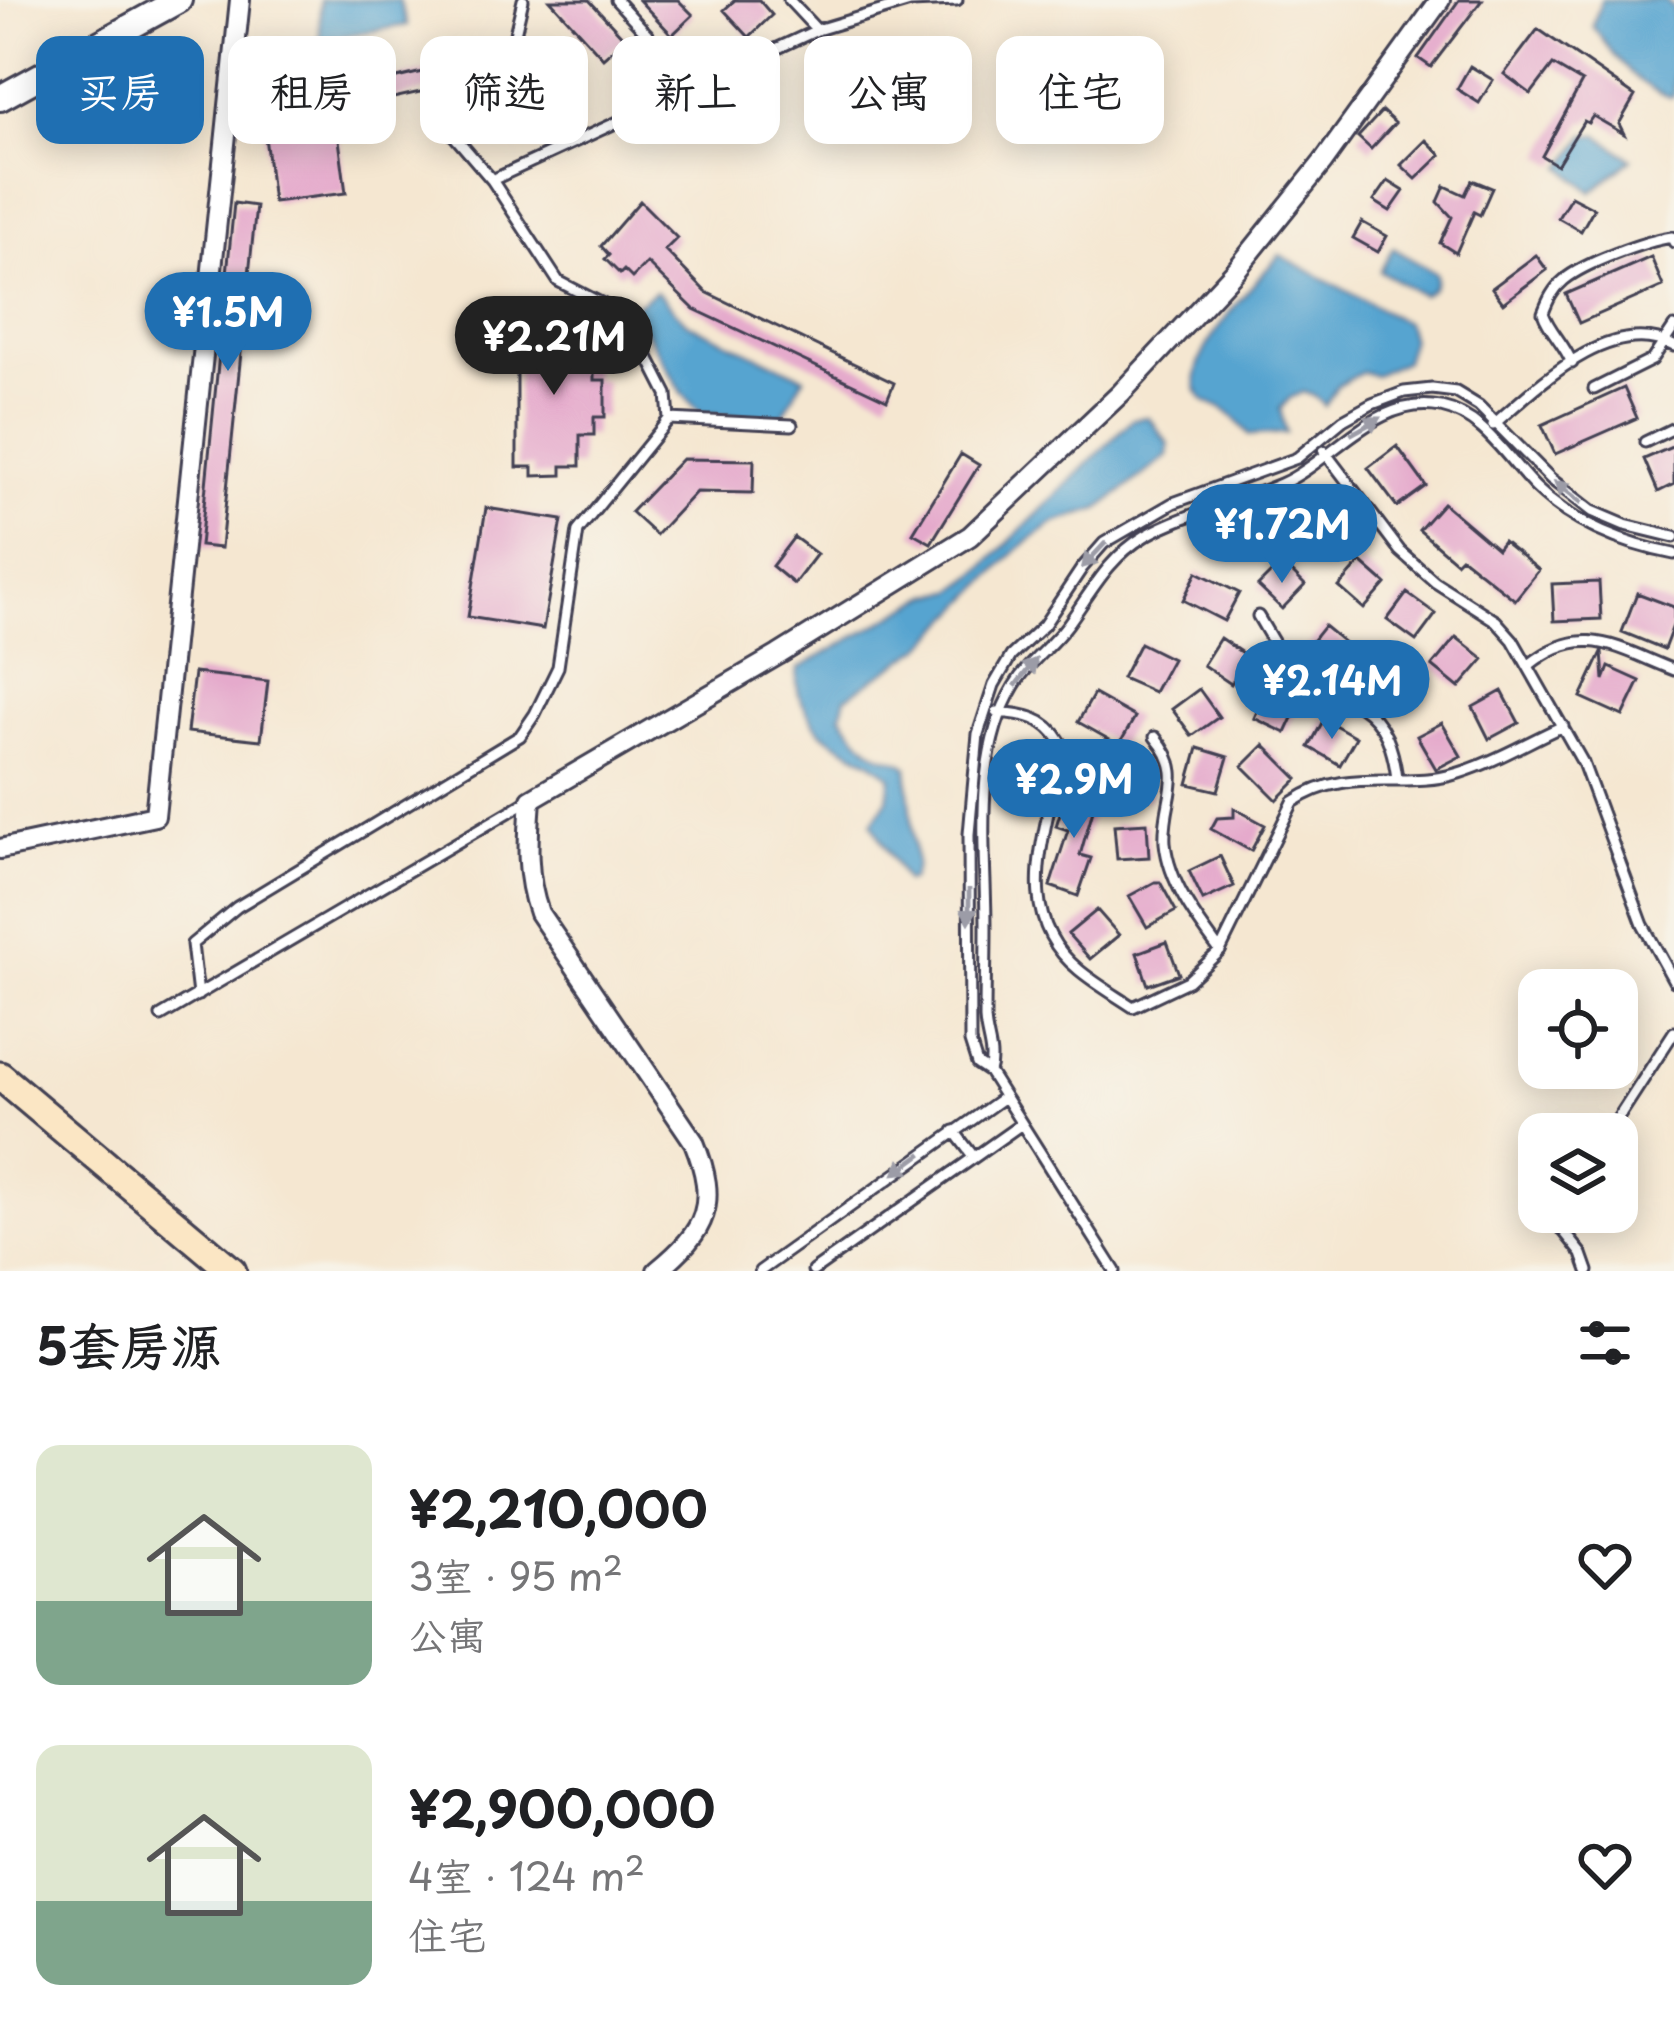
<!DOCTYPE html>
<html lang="zh">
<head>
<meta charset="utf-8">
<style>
  :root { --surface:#fff; --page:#f6f6f6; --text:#202124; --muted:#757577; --accent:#1f6fb2 }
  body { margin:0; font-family:"Playpen Sans","LXGW WenKai TC",sans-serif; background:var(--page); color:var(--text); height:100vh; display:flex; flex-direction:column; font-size:45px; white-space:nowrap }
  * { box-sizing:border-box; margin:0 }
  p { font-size:39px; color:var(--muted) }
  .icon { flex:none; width:66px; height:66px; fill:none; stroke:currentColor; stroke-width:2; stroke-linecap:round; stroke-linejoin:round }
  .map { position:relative; height:1271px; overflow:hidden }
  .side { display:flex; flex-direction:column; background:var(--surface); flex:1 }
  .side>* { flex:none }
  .banner { position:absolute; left:36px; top:36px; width:1602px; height:108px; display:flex; gap:24px }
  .buttons { position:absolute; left:1518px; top:969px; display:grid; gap:24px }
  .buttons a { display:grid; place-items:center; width:120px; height:120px; border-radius:24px; background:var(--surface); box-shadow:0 6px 30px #0003; font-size:60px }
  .price { position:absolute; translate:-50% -102px; padding:0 27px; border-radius:42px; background:var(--accent); color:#fff; font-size:39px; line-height:78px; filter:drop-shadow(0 3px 6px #0008) }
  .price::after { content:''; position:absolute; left:50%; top:72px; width:36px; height:27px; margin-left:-18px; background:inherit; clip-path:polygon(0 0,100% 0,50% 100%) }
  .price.current { background:#222; color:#fff }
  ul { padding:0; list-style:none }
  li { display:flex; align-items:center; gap:36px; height:300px; padding:0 36px }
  li span { display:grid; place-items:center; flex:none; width:336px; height:240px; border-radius:24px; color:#555 }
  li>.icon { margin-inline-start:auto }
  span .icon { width:144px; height:144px; fill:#fffc; stroke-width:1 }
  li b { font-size:51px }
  h2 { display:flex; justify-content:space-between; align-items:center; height:144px; padding:0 36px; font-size:51px }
  .chip { padding:0 42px; border-radius:24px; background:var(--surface); box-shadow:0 6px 30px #0003; font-size:42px; line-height:108px }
  .chip.current { background:var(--accent); color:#fff }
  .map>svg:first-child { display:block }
  .water { fill:#57a4d0; stroke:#3c6386; stroke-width:3 }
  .building { fill:#e5aacc }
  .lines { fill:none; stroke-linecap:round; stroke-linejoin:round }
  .service-casing { stroke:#424052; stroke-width:15 }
  .minor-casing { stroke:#424052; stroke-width:24 }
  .tertiary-casing { stroke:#424052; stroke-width:30 }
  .secondary-casing { stroke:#424052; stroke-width:33 }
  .service { stroke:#fff; stroke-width:9 }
  .minor { stroke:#fff; stroke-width:18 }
  .tertiary { stroke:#fff; stroke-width:24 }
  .secondary { stroke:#fbe6c4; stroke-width:27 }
  .oneway { fill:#9c9ca7 }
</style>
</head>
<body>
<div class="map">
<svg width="1674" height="1271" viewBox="0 0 1674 1271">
  <rect width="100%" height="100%" fill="#f7f3e8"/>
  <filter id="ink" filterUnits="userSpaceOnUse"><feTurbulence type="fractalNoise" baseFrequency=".00833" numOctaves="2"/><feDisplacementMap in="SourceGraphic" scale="24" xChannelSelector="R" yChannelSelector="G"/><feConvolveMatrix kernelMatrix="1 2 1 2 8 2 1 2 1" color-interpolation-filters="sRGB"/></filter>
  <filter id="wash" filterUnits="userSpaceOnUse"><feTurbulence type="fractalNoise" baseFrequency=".004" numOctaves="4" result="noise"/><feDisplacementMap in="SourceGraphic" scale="48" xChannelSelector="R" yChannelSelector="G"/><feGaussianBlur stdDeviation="2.7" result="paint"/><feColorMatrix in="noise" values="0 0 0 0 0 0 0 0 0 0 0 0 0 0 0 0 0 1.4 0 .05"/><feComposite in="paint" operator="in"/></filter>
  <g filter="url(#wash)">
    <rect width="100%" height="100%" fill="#f5e7d1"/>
    <path class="water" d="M 320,0 L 399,0 L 407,25 L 320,40 Z
      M 1601,0 L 1665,0 L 1674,8 L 1674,94 L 1671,97 C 1638,88 1611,54 1593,26 Z
      M 1586,135 L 1599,136 L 1632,159 L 1592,192 L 1563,167 Z
      M 1393,248 L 1435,273 C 1439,283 1431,292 1422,295 L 1380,271 Z
      M 1280,255 L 1406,323 L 1411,338 L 1405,361 L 1375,375 L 1363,372 L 1337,386 L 1325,406 L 1314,396 L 1303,392 L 1290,398 L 1280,409 L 1286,433 L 1250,435 C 1242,427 1233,414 1223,409 C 1213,403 1207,406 1200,395 C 1177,362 1257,280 1280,255 Z
      M 656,291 L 687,323 L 804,377 L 780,420 L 702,414 L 683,394 L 632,308 Z
      M 1148,417 L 1169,444 L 1168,456 L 1099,509 L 1054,523 L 1017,550 L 924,646 L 846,697 L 841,715 C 850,727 864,746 878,754 C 889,760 897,757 907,766 L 916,866 L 911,880 L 905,881 L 872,823 L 888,799 L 891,777 C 865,750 827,749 809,715 C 799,697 795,689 798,669 L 930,595 L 954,591 L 975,576 L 1133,419 Z"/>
    <g id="blocks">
      <path class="building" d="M 550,0 L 589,0 L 625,39 L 603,58 Z
        M 639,0 L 678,0 L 693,15 L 672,35 Z
        M 735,0 L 759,0 L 772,15 L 749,37 L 724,10 Z
        M 1459,0 L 1482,0 L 1431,67 L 1418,58 Z
        M 1538,29 L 1635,96 L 1619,124 L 1624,134 L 1593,116 L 1588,123 L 1584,121 L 1557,165 L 1542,156 L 1582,82 L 1553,65 L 1531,94 L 1504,74 Z
        M 1470,66 L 1493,80 L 1479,103 L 1457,89 Z
        M 439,68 L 450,105 L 432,108 L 429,90 L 362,105 L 359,87 Z
        M 334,102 L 346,193 L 273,202 L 262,112 Z
        M 494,111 L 523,118 L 518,141 L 489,134 Z
        M 1382,111 L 1395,123 L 1371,149 L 1358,137 Z
        M 1426,140 L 1441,155 L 1416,179 L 1401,165 Z
        M 1472,180 L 1492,188 L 1480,215 L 1474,212 L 1456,253 L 1440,243 L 1452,217 L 1438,202 L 1445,186 L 1465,195 Z
        M 1388,181 L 1404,191 L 1390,211 L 1374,201 Z
        M 1571,196 L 1594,208 L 1581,231 L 1558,218 Z
        M 640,201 L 677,238 L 665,250 L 706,292 L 894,383 L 887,400 L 694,309 L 647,263 L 632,278 L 624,270 L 620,274 L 605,259 L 609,255 L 601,246 Z
        M 234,203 L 256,206 L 221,548 L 200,546 Z
        M 1362,222 L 1387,236 L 1378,252 L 1353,238 Z
        M 1536,255 L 1547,270 L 1503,303 L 1492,288 Z
        M 1651,257 L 1663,286 L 1579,323 L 1566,294 Z
        M 533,319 L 562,319 L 562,329 L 580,329 L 580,364 L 594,363 L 594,380 L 605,380 L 605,417 L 594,417 L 594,435 L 580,435 L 580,466 L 562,466 L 562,475 L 533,476 L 533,467 L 517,467 L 517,329 L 533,329 Z
        M 1624,388 L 1637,418 L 1555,454 L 1542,425 Z
        M 1397,446 L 1426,486 L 1397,507 L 1368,468 Z
        M 1674,446 L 1674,484 L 1658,492 L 1644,459 Z
        M 961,454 L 979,465 L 931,543 L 913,533 Z
        M 682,459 L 754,460 L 753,493 L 696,492 L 656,535 L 631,512 Z
        M 1443,503 L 1497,549 L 1503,541 L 1539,570 L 1515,600 L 1461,557 L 1456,562 L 1419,530 Z
        M 486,508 L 562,520 L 543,629 L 468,617 Z
        M 1317,516 L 1340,542 L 1316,562 L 1294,536 Z
        M 794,537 L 817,554 L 794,584 L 772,566 Z
        M 1282,562 L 1305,585 L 1282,609 L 1258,586 Z
        M 1361,562 L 1386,584 L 1364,609 L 1339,587 Z
        M 1197,572 L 1239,593 L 1224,621 L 1183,600 Z
        M 1599,582 L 1601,619 L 1554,621 L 1552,584 Z
        M 1407,593 L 1436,614 L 1416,641 L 1387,620 Z
        M 1637,593 L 1674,607 L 1674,623 L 1664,649 L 1622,632 Z
        M 1324,626 L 1351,648 L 1332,673 L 1304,651 Z
        M 1456,637 L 1484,659 L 1459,688 L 1432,666 Z
        M 1220,638 L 1248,657 L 1231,684 L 1203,665 Z
        M 1140,643 L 1172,659 L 1154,692 L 1122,678 Z
        M 1602,652 L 1604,680 L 1609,667 L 1640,681 L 1623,716 L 1581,697 Z
        M 1393,664 L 1417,683 L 1396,710 L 1372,691 Z
        M 194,673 L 268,681 L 261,740 L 187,732 Z
        M 1199,689 L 1219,717 L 1192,736 L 1172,709 Z
        M 1267,690 L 1299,705 L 1286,733 L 1254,718 Z
        M 1502,691 L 1519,723 L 1489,739 L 1473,707 Z
        M 1094,694 L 1135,717 L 1119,745 L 1078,722 Z
        M 1324,719 L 1356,737 L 1340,765 L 1309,747 Z
        M 1442,723 L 1461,756 L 1436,769 L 1417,736 Z
        M 1264,745 L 1298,779 L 1277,800 L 1243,766 Z
        M 1198,748 L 1228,757 L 1218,791 L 1188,784 Z
        M 1120,763 L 1153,766 L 1149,799 L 1116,796 Z
        M 1068,788 L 1097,796 L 1080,855 L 1091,858 L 1078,896 L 1050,886 L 1068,830 L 1056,826 Z
        M 1234,808 L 1265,825 L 1251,851 L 1211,829 L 1217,818 L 1234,817 Z
        M 1147,823 L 1149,857 L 1117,859 L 1114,825 Z
        M 1220,856 L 1234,886 L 1203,900 L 1189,871 Z
        M 1155,882 L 1160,882 L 1176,911 L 1147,927 L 1129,896 Z
        M 1097,910 L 1119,935 L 1090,959 L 1068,934 Z
        M 1167,942 L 1179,974 L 1148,985 L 1137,953 Z"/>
    </g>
  </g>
  <g filter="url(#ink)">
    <use href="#blocks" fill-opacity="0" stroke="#424052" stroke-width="3"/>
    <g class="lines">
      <g class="service-casing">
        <path id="service" d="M 616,0 L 649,36
          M 789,0 L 817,30
          M 492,180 L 817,30 L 910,2 L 957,0
          M 1572,363 C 1564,343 1549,331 1543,313 C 1548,300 1553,289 1564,280 C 1584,263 1645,241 1672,237 L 1674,242
          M 1594,389 L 1652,360 L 1674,327
          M 669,419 L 792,425
          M 1493,425 C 1538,386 1610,313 1674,346
          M 1645,442 L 1674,428
          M 1324,451 L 1400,551 L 1435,582 L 1496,621 L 1513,640 L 1583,763 L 1643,925 L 1674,981
          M 1258,616 C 1272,639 1285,667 1308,683 C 1323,694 1344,696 1360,706 C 1386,723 1393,749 1397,778
          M 1529,665 C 1583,621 1617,648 1674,670
          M 997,712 C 1023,714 1046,717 1060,741 C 1056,819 1003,908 1079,970 C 1096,984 1115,995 1133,1007 L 1188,981 L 1220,951 L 1293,802 C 1349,764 1401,791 1459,773 C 1495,762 1529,741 1563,726
          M 1155,737 C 1189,776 1162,799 1165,843 C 1169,883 1197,920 1220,951
          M 198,995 L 192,944 L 237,907 L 520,736 L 535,714 L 558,667 L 578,531 L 669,419 L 667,394 L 647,355 L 618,312 L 558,281 L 492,180 L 450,131 L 458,113 L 510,55 L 523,0
          M 161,1016 L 531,799
          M 989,1072 C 995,1053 986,1038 985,1019 C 985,988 986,958 986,928 C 986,849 972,756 1014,686 C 1028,662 1051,647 1068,624 C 1092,591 1108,558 1145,536 C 1187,512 1237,503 1281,484 C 1333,461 1377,394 1441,407 C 1484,416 1507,459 1536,488 C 1574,525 1623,544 1674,554
          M 954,1131 L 973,1156
          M 1608,1134 L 1674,1032
          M 1561,1212 L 1558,1224 L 1582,1254 L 1588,1271
          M 760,1271 L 1004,1097
          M 813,1271 L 1020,1125
          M 1115,1271 L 989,1072 L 977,1064 L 970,1042 L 969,834 L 978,734 L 994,685 L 1011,656 L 1044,625 L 1082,568 L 1104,543 L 1173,503 L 1297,458 L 1343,420 L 1372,404 L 1404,392 L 1432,389 L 1456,392 L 1479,406 L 1551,479 L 1592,511 L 1625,525 L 1674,537"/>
      </g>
      <g class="minor-casing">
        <path id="minor" d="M 0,849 L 155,816 L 240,0
          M 657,1271 C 707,1230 719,1204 694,1142 L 539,913 C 525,874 528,840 531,799 L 778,655 L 970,536 L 1121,393 L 1237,269 L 1323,162 L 1440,0"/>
      </g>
      <g class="tertiary-casing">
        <path id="tertiary" d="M 0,98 L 179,0"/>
      </g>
      <g class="secondary-casing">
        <path id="secondary" d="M 0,1076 L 232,1271"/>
      </g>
      <use href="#service" class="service"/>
      <use href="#minor" class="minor"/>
      <use href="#tertiary" class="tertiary"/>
      <use href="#secondary" class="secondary"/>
    </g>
    <defs><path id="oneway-solid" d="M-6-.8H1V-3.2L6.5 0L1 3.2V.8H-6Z" transform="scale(3)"/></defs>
    <g class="oneway">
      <use href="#oneway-solid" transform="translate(1366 426) rotate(-29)"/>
      <use href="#oneway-solid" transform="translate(1568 492) rotate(-142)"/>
      <use href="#oneway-solid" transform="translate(1094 555) rotate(133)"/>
      <use href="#oneway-solid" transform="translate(1026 672) rotate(-52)"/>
      <use href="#oneway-solid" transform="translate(969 906) rotate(90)"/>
      <use href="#oneway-solid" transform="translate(908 1164) rotate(144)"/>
    </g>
  </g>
</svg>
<div class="buttons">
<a><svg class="icon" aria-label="locate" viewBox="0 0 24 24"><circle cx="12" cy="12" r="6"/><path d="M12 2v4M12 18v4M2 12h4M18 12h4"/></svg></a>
<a><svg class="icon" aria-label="layers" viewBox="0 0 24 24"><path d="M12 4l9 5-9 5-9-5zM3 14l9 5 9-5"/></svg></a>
</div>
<b class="price" style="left:228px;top:374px">¥1.5M</b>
<b class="price current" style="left:554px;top:398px">¥2.21M</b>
<b class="price" style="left:1282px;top:586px">¥1.72M</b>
<b class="price" style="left:1332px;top:742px">¥2.14M</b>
<b class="price" style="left:1074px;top:841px">¥2.9M</b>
<div class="banner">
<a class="chip current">买房</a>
<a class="chip">租房</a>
<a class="chip">筛选</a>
<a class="chip">新上</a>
<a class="chip">公寓</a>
<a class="chip">住宅</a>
</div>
</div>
<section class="side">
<h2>5套房源<svg class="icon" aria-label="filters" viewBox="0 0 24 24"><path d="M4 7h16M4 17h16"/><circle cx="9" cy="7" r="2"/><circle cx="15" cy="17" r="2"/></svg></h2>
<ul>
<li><span style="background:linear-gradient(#dfe7d0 65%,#7fa58c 0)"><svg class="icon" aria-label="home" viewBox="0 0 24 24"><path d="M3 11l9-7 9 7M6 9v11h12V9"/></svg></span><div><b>¥2,210,000</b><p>3室 · 95 m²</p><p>公寓</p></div><svg class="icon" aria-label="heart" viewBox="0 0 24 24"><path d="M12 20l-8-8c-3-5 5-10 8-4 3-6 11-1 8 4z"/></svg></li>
<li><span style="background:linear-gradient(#dfe7d0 65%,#7fa58c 0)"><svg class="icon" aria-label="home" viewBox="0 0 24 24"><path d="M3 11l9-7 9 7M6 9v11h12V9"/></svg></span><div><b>¥2,900,000</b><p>4室 · 124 m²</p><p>住宅</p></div><svg class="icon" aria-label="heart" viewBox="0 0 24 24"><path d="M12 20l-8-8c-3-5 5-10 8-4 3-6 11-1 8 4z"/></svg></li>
</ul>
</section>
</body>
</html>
